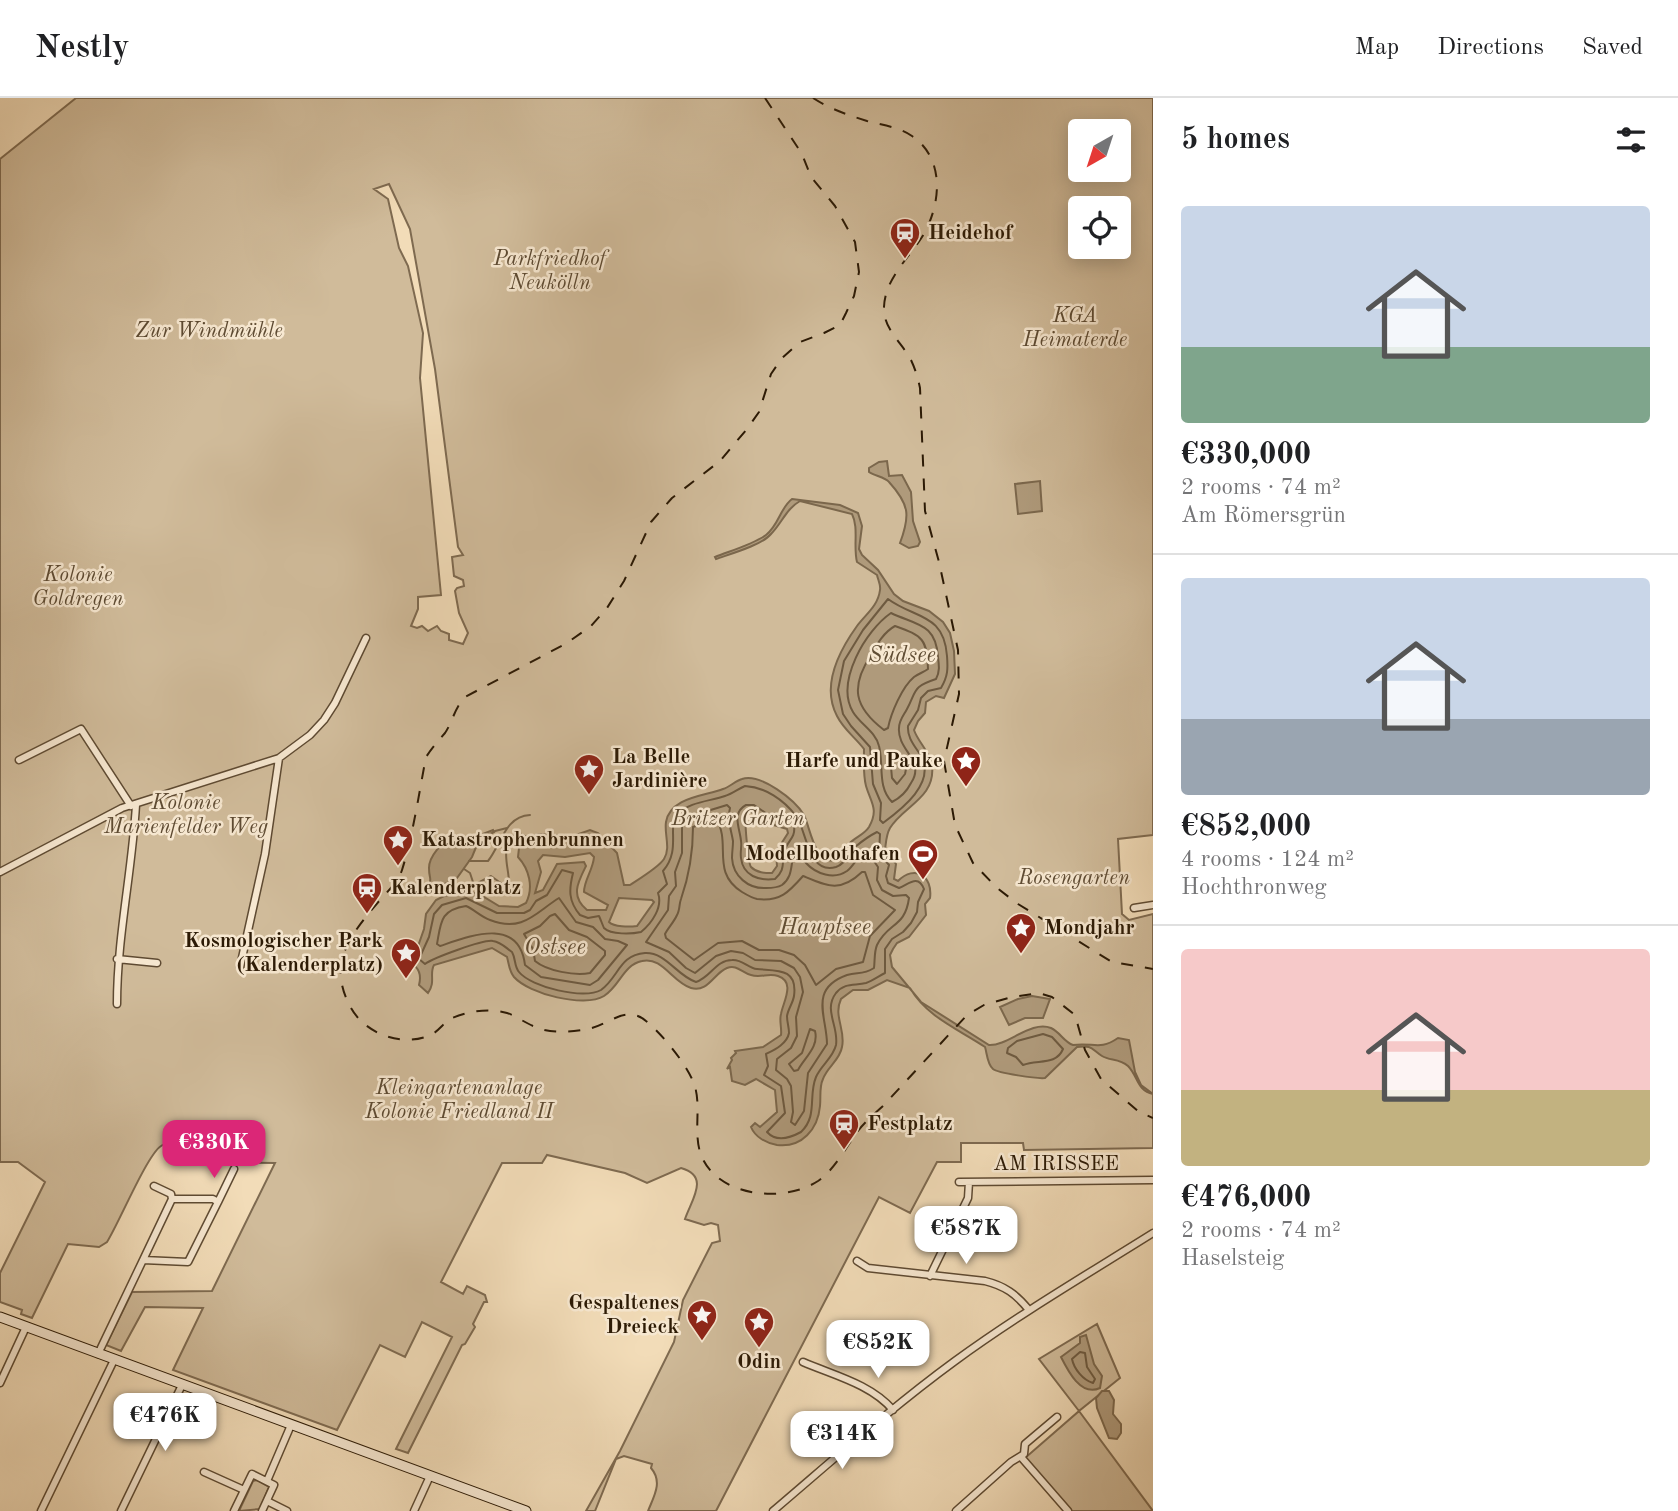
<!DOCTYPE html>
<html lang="en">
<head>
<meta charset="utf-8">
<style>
  :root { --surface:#fff; --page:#f6f6f6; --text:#202124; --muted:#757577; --line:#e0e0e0; --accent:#db2777 }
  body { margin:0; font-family:"Old Standard TT",serif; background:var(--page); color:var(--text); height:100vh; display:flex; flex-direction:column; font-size:26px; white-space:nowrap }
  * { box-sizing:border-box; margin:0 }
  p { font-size:23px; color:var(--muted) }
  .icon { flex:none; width:38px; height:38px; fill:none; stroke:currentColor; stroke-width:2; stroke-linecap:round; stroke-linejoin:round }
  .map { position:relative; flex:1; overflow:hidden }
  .panel { display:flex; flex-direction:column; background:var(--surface); width:525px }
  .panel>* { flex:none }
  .needle { width:46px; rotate:219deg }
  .controls { position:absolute; left:1068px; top:21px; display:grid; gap:14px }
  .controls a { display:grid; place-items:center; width:63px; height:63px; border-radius:7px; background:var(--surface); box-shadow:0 4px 18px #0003; font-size:35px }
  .price { position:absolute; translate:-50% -60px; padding:0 16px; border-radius:14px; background:#fff; color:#222; font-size:23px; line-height:46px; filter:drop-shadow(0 2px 4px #0008) }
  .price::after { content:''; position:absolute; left:50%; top:42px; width:21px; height:16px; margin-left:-10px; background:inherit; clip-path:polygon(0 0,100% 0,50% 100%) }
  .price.selected { background:var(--accent); color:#fff }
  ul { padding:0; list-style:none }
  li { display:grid; align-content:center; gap:14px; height:371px; padding:0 28px }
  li+li { border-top:2px solid var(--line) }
  li span { display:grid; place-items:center; height:217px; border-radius:7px; color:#555 }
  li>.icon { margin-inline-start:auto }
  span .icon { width:126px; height:126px; fill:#fffc; stroke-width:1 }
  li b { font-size:30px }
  h2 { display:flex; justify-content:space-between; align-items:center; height:84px; padding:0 28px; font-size:30px }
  header { display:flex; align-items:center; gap:42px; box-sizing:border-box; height:98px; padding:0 35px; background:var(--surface); border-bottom:2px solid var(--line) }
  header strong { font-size:33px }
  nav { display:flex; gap:38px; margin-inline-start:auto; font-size:24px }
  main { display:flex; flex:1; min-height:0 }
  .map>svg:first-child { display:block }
  .green { fill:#d0bb9a; stroke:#7e6a50; stroke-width:2; fill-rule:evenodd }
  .water { fill:#af9a7b; stroke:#7b674c; stroke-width:2; fill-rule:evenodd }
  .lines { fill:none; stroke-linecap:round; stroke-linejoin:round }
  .shore { stroke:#6e5a40; stroke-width:2 }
  .stream { stroke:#7b674c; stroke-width:2 }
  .minor-casing { stroke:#5e4a32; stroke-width:9 }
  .secondary-casing { stroke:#2c1a05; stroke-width:11 }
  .minor { stroke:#f7e8d1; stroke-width:6 }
  .secondary { stroke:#f7e8d1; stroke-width:9 }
  .rail { stroke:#2c1a05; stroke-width:2; stroke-dasharray:12 12; stroke-linecap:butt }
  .labels { text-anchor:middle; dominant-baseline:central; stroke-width:5; stroke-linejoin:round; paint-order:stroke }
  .poi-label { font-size:21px; font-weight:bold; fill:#2c1a05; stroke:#f7e8d1; text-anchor:start }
  .park-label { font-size:21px; font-style:italic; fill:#5d4a32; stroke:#f7e8d1 }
  .street-label { font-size:21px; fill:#2c1a05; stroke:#f7e8d1 }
  .water-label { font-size:23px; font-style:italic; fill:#604d34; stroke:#f7e8d1 }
</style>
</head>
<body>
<header>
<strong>Nestly</strong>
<nav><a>Map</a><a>Directions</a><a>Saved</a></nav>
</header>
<main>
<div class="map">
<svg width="1153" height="1413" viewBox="0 0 1153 1413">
  <rect width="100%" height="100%" fill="#f2dcb8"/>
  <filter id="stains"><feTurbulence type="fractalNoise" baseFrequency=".00286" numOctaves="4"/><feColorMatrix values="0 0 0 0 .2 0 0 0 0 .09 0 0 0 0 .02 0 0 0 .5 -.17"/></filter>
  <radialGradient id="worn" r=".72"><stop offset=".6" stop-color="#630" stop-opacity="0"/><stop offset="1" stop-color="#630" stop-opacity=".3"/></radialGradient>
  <path class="green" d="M 76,0 L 1153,0 L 1153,737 L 1118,741 L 1122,816 L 1129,822 L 1153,816 L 1153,1050 L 1024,1052 L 1023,1045 L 961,1045 L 961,1064 L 937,1064 L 910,1115 L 879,1099 L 716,1413 L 648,1413 C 654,1398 663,1384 651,1370 L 652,1366 L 624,1358 L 616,1361 L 595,1413 L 586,1413 L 620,1353 L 674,1244 L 683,1202 L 712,1145 L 720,1143 L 718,1127 L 711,1125 L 704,1127 L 685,1121 C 692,1101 710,1078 681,1070 L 647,1085 L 625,1075 L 547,1057 L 542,1065 L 502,1065 L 441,1184 L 463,1196 L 467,1188 L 485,1197 L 487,1204 L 484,1204 L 473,1226 L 475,1229 L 465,1246 L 462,1247 L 408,1355 L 396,1351 L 452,1239 L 422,1224 L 405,1259 L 380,1247 L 337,1332 L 173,1272 L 203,1210 L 145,1209 L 121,1253 L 106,1247 L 132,1194 L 212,1193 L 275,1065 L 186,1064 L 188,1044 C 178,1044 169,1042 161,1048 C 147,1057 119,1125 107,1144 L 99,1149 L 68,1146 L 32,1220 L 21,1216 L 22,1212 L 0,1204 L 0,1175 L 45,1084 L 18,1064 L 0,1064 L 0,61 ZM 1080,33 L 1118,33 L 1118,72 L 1080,72 ZM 389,86 L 410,131 L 435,271 L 458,449 L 463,457 L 452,459 L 454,478 L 463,482 L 464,488 L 457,490 L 455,493 L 459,515 L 468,535 L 463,546 L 449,542 L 449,536 L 441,533 L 437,528 L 428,533 L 422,528 L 417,530 L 411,528 L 418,511 L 418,499 L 441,497 L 420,280 L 423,235 L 408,168 L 399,150 L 388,101 L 374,91 ZM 1080,110 L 1118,110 L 1118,149 L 1080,149 Z
    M 1097,1226 L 1120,1280 L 1079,1313 L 1153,1413 L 1071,1413 L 1025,1360 L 1079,1313 L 1039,1261 Z
    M 257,1382 L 269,1389 L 260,1411 L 239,1413 L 253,1383 Z"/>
  <path class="water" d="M 887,363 L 889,378 L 902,377 L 911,394 L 913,423 L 920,444 L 918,448 L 909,450 L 900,445 C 910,418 910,407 889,384 C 885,379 875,378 869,374 L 869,370 L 879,364 Z
    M 1040,383 L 1042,413 L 1018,416 L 1015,386 Z
    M 792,401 L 840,407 L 858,415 L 862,428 L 859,451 L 862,457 L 878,472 L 894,496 L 903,503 L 929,513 L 943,524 L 950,535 L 954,553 L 955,576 L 944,600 L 936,598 L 926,604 L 925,615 L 918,623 L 914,632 C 918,644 930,654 932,667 C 936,700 903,708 890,730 C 886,737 886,745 885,752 L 896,766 L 894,781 L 898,783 C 915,766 933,778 930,800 L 925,806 L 926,817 L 909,839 L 897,845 L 893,851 L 890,857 L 892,869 L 921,904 L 989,947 C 1008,948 1031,922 1051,930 C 1060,934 1064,944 1073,947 C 1094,944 1099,953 1118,940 L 1129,942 L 1135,974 L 1141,987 L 1153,996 C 1137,993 1138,978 1128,968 C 1119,960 1110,963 1102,958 C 1091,951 1093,947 1077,949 L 1045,980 C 1037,981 998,975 993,971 C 987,966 987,955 985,949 C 958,931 927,919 910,890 L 887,882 L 868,892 L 853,892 L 841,901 C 833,918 846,932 842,949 C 840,962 827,969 823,981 C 819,989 821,999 820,1008 C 818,1031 802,1050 777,1047 C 766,1045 755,1039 751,1029 L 755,1025 L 760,1029 L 777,1014 L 775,992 L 756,981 L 745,987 L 732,983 L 730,969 L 727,971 L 732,962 L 731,960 L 736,955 L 735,953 L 763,949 L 781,937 C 782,930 779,923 781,916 C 783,904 796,884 778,878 C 769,875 760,880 751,877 C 742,875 737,866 727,870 C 714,875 708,895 691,890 C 673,885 662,858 642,863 C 623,867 620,888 604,898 C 584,910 529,896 514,879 C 509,873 509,866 507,859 L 492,850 L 434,867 C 429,876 436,884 428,895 L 419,887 C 423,872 414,862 398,864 L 401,854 L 417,851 L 424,831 L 426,816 L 436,802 L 444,798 L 467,793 L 479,796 L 499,808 L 518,809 L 526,805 C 534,789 529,771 518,759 L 519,750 L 524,742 L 522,737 L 528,739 L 539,736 L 573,738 L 590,732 L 598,735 L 617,755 L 624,787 L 630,787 C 639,781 659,769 664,761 C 671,750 664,736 666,724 C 670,699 705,698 723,691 C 730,689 735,683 742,681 C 761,675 795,702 804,717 C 810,729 815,768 835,762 C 841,760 845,751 849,746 C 855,739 864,737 869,729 C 879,711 871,705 866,688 C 863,677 864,663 864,651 C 855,639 844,632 837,618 C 821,588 839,553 857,528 C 866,516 878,508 880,492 C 881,487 878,482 877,477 L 857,464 C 853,448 859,430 852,416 L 800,403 C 786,411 782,425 771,436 C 762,447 730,456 716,461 L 715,459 C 730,453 754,446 766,437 C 779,427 780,410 792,401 ZM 751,714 L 767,725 L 787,731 L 788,735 L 776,754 L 777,768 L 772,775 C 765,775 757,775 751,769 C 748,765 744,720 746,714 ZM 590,755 L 594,759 C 593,772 584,782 584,794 L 608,807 L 606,812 L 587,812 C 570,798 578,784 586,768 L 584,764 L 557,766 L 543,792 L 535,795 L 541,774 L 538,763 L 543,757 L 565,759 ZM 619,800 L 652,802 L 654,804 L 637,828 C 629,829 614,829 609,824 Z
    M 493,732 L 494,734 L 479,742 L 472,759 L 457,780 L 437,790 L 427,791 C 433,778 429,783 429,770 C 429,757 443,745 452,737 L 470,741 Z
    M 1032,898 L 1050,901 L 1043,920 L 1025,920 L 1009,927 L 1000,909 L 1018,901 Z
    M 1086,1237 L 1094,1266 L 1102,1278 L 1100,1290 C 1081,1299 1068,1273 1061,1259 L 1080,1245 L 1080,1239 Z
    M 1102,1293 L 1109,1293 L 1114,1302 L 1113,1316 L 1121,1326 L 1121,1335 L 1117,1341 L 1109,1340 L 1097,1310 L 1096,1300 Z"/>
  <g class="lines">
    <path class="shore" d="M 888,501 C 915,521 944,515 947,558 C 948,571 948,578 941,590 L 928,593 L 921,600 L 918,612 L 908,628 C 907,640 915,648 921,658 C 936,685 902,711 883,725 L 880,722 L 881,705 L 873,686 L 870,649 L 851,628 L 843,616 L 838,592 L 844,563 L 863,532 Z
      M 891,515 C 916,527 936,525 938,559 C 939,567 940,574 936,581 C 912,589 917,592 907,611 C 904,617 899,622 899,630 C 897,652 926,663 911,685 C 907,693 900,700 892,704 C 877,689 884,667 879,648 C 876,634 860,626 853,614 C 835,584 866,532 891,515 Z
      M 895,528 C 923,538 927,541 928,571 C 924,574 918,576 914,579 C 902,589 891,615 888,630 L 884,632 C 854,609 850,589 871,557 C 877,546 884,534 895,528 Z
      M 894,655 L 906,671 L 905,676 L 897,686 L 892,680 L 890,658 Z
      M 745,688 C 765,689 784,702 796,718 C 807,732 807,777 836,769 C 846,766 848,755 855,749 C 861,744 871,737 877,734 L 880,736 L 879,755 L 889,767 L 886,778 L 888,785 L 899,790 C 909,786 918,776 924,791 L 918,804 L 917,814 L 911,825 L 903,834 L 892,841 L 885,851 L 885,875 C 879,878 872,883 866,885 C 855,888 845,884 836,895 C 823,912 839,928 836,947 C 833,960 821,967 816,979 C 808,998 818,1018 801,1034 C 790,1040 776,1044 767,1034 L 785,1015 L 781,988 L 764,977 L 768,968 L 766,956 C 774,952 787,946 789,935 C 789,929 787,924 787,918 C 788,911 793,905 794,898 C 798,869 775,873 757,871 C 748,870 742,861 732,862 C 716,862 710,880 696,884 C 677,878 666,854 645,855 C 619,857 619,879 601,892 C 584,902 531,889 519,874 C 514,868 516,861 512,854 C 506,850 501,844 493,843 C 484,841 433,860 425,866 L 419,861 L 429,839 L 434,816 L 442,807 L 466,800 L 497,815 L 524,815 L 530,812 L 536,803 L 547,797 L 562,772 L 573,775 C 569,791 568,803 580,817 L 588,820 L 599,818 C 600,820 603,828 604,830 C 611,837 632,836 641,834 C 652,825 663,809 658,795 L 667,786 L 663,773 C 682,751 666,728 678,716 C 688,704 711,703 725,698 C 732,696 738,691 745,688 Z
      M 727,707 L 730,710 C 727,722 731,731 733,743 C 733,749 732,754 732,760 C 733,778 748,791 766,790 C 771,790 777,790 782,787 C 795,777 789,763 796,753 C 801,756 802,760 806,765 C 816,776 834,782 847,773 C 855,767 857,757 867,753 L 878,769 L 877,782 L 882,792 L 893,798 L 906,797 L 909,800 C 905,830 888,824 877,847 C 874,854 875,862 874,870 C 863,877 858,874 847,877 C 808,891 827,919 827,946 L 808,975 L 804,1013 L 795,1027 L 791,1024 L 793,1014 L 791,988 L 787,981 L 776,972 L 777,961 L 791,950 L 797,938 L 796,919 L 803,894 L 800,879 L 794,870 L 781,863 L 755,862 L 743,855 L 731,853 L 716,858 L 695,875 L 686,870 L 669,854 L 646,844 L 668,812 L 669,798 L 676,788 L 675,774 L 682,755 L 682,725 L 691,718 Z
      M 746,707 L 754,707 L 770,718 L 785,721 L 794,728 C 796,741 786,743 784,755 C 782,767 785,772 775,781 C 759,783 743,778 741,760 C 740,754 742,748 741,743 C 740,730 731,715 746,707 Z
      M 716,721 C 732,745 710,774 742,794 C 747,797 752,800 757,801 C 780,804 789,794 803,778 C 827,788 840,795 862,774 L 865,774 L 873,797 L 895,812 L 870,838 L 863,864 L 836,871 L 816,887 L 805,867 L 794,857 L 779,852 L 759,852 L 742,843 L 718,845 L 694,862 L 666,840 L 665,836 C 668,830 674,824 677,817 C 680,812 679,806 681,801 C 689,778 693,755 693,729 Z
      M 559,800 L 576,824 L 593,829 L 605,841 L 618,843 L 627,847 L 598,882 L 590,887 L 541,879 L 525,867 C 519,818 470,838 440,848 L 437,846 C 441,824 440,812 466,808 C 475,812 481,819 490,822 C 523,835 536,814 559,800 Z
      M 555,816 L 569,832 L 587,839 L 605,853 L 605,857 L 590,875 C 575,878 547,873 535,863 L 533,851 L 524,836 L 540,828 L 550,818 Z
      M 810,931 L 815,933 C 819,949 805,959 798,972 L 794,973 L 789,966 L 802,955 Z
      M 1043,936 L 1052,939 L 1063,951 C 1056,968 1037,961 1023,967 L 1016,959 L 1007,955 L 1008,950 L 1017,943 Z
      M 1080,1254 L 1085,1255 L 1087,1269 L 1095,1281 L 1093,1285 C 1083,1282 1074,1271 1072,1261 Z"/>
    <path class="stream" d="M 495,733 L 507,730
      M 469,763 L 488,763 C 501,747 505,718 530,717
      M 464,771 L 470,775 L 474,787 L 491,778 L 509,791 C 511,770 496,748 519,734 L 522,737"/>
    <g class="minor-casing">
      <path id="minor" d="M 19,662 L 81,631 L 131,708
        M 0,774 L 122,710 L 279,660 L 310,637 L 324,622 L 335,605 L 366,540
        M 1134,810 L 1153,807
        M 117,861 L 157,865
        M 240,869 L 265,756 L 279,660
        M 117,906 C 117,840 132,774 136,707
        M 959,1084 L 1153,1082
        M 154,1088 L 171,1096 L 172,1101
        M 218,1104 L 234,1071
        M 857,1163 L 868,1170 L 985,1183 C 1005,1188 1016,1196 1029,1212
        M 930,1178 L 968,1100 L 969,1084
        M 98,1256 L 143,1162 L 188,1164 L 218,1104 L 213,1101 L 172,1101 L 143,1162
        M 803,1264 C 833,1277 871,1286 893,1312
        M 0,1285 L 26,1229
        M 1021,1359 L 1068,1413
        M 204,1374 L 244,1392
        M 267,1383 L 291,1327
        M 267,1403 L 287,1413
        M 41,1413 L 114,1262
        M 121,1413 L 182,1287
        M 234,1413 L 252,1376 L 274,1387 L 262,1413
        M 414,1413 L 430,1378
        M 773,1413 C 833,1362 892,1309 955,1263 C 1018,1217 1086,1177 1153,1135
        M 956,1413 L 1011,1364 L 1024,1356 L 1025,1346 L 1057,1319"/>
    </g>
    <g class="secondary-casing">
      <path id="secondary" d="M 0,1219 L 526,1413"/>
    </g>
    <use href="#minor" class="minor"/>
    <use href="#secondary" class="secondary"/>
    <path class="rail" d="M 765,0 L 802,56 L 811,79 L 835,108 L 855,144 L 859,174 L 854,198 L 846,215 L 840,227 L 824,235 L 800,244 L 782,260 L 771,276 L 759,314 L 747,331 L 720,363 L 672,400 L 651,424 L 624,483 L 607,510 L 591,528 L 567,545 L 465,599 C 454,611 453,623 445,635 C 438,643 432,650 426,659 C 419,695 413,737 402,772 C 398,784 388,793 380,802 C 351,836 326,865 351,910 C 366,937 406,951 434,935 C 440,931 444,925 450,921 C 467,913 489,910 507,915 C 517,918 526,926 536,929 C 551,936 571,934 588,931 C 609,927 626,906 646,923 C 661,935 684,963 692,981 C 703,1003 693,1030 700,1054 C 714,1099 783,1106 818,1083 C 835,1071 845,1051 857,1034 C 865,1024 874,1016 883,1008 L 967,917 L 984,907 L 1012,899 L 1039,895 L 1052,899 L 1075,917 L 1085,952 L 1101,981 L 1139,1014 L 1153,1020
      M 813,0 C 830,11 848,17 867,23 C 882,27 899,29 912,38 C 946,61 941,108 922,139 C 908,161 885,181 884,209 C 883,230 900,243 910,260 C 915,270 918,280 920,290 L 925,413 L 939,464 L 958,552 L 959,596 L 944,663 L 955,727 L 973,765 L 997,790 L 1018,806 L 1112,864 L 1153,871"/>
  </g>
  <defs>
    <g id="station-pin" transform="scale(1.575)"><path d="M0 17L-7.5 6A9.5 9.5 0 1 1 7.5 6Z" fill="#8f2418" stroke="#f7e8d1"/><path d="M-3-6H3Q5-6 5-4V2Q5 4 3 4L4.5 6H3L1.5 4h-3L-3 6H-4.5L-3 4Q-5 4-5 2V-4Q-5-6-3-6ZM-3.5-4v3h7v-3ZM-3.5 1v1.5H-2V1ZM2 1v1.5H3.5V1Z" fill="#fff"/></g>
    <g id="sight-pin" transform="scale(1.575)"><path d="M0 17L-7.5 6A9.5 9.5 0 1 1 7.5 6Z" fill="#8f2418" stroke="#f7e8d1"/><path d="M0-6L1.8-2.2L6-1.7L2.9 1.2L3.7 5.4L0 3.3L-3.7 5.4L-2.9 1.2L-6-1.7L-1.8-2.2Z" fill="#fff"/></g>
    <g id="stadium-pin" transform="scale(1.575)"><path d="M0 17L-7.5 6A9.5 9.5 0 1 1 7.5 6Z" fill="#8f2418" stroke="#f7e8d1"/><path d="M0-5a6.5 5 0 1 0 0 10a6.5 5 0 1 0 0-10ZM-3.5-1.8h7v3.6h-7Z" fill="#fff"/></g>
  </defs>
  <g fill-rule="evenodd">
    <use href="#station-pin" x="905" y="135"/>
    <use href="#sight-pin" x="966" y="663"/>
    <use href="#sight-pin" x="589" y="671"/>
    <use href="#sight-pin" x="398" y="742"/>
    <use href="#stadium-pin" x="923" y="756"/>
    <use href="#station-pin" x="367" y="790"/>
    <use href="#sight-pin" x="1021" y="830"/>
    <use href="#sight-pin" x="406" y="855"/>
    <use href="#station-pin" x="844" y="1026"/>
    <use href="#sight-pin" x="702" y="1217"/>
    <use href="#sight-pin" x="759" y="1224"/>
  </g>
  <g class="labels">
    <g class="poi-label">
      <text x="928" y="135">Heidehof</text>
      <text x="612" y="659">La Belle<tspan x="612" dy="24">Jardinière</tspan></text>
      <text x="943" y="663" text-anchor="end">Harfe und Pauke</text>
      <text x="421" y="742">Katastrophenbrunnen</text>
      <text x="900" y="756" text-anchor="end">Modellboothafen</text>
      <text x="390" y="790">Kalenderplatz</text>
      <text x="1044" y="830">Mondjahr</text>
      <text x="383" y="843" text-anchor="end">Kosmologischer Park<tspan x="383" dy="24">(Kalenderplatz)</tspan></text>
      <text x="867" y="1026">Festplatz</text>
      <text x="679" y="1205" text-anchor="end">Gespaltenes<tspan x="679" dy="24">Dreieck</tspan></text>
      <text x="759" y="1264" text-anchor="middle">Odin</text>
    </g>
    <g class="park-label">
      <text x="550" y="161">Parkfriedhof<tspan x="550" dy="24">Neukölln</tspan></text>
      <text x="1075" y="218">KGA<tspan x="1075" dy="24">Heimaterde</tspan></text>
      <text x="209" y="233">Zur Windmühle</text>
      <text x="78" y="477">Kolonie<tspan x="78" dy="24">Goldregen</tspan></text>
      <text x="186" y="705">Kolonie<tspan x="186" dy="24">Marienfelder Weg</tspan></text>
      <text x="738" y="721">Britzer Garten</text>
      <text x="1074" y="780">Rosengarten</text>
      <text x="459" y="990">Kleingartenanlage<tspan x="459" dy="24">Kolonie Friedland II</tspan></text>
    </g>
    <g class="street-label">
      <text x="1056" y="1066">AM IRISSEE</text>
    </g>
    <g class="water-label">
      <text x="902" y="557">Südsee</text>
      <text x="825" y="829">Hauptsee</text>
      <text x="555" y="849">Ostsee</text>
    </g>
  </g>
  <rect width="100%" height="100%" filter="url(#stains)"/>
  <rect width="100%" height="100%" fill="url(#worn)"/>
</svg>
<div class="controls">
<a><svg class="needle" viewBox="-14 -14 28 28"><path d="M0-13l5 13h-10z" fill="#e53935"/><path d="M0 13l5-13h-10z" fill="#757577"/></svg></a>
<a><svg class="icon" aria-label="locate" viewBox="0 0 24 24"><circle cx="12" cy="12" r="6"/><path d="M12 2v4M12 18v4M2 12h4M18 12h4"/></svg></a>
</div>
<b class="price selected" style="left:214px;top:1082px">€330K</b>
<b class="price" style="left:966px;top:1168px">€587K</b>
<b class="price" style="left:878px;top:1282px">€852K</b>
<b class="price" style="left:165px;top:1355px">€476K</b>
<b class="price" style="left:842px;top:1373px">€314K</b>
</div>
<section class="panel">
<h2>5 homes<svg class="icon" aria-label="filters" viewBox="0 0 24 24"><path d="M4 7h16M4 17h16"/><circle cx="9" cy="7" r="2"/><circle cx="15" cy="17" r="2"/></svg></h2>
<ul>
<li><span style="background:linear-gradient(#c9d6e8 65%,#7fa58c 0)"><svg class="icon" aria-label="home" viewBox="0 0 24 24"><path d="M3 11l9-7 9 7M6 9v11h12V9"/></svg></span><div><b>€330,000</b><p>2 rooms · 74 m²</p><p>Am Römersgrün</p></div></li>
<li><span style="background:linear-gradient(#c9d6e8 65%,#9aa5b1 0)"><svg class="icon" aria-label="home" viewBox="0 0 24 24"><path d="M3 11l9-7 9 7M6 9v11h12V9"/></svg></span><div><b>€852,000</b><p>4 rooms · 124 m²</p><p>Hochthronweg</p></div></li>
<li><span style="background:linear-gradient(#f6c9c9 65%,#c2b280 0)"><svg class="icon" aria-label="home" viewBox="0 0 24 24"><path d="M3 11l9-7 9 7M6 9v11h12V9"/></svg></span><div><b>€476,000</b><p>2 rooms · 74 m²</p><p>Haselsteig</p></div></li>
</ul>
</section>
</main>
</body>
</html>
